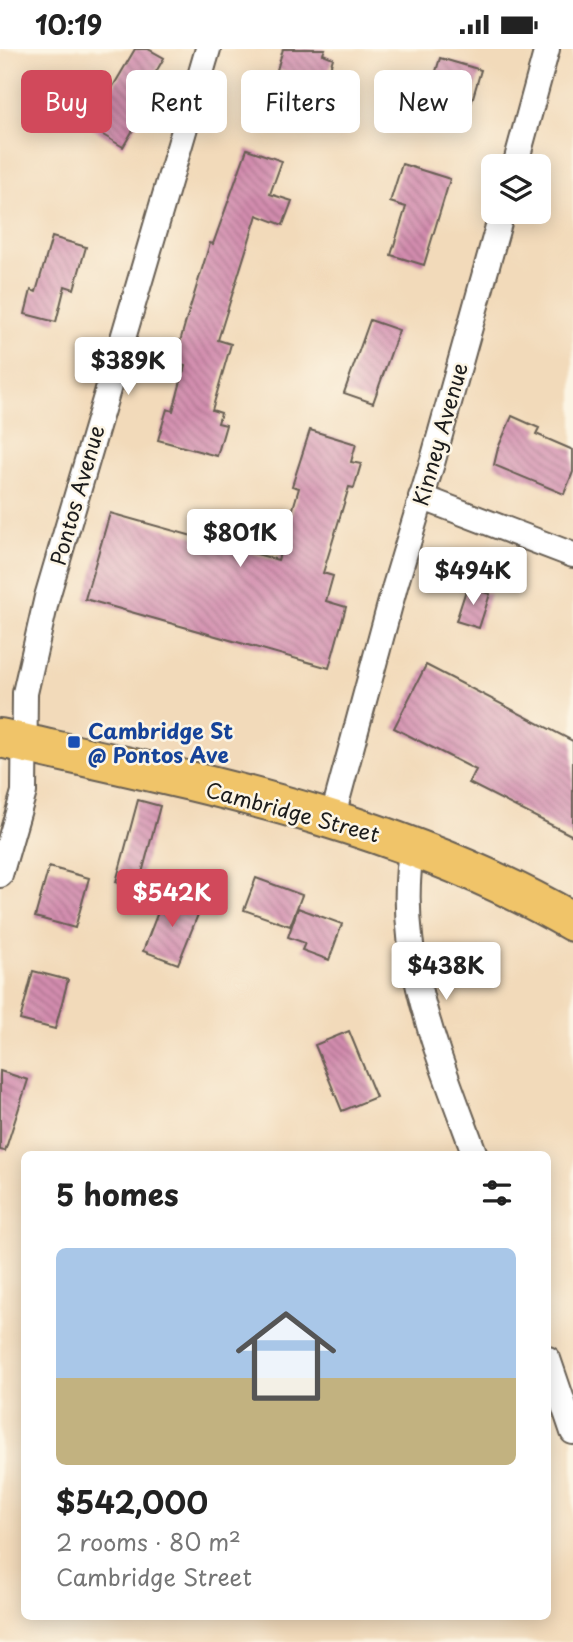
<!DOCTYPE html>
<html lang="en">
<head>
<meta charset="utf-8">
<style>
  :root { --surface:#fff; --page:#f2f2f2; --text:#222; --muted:#767676; --line:#e0e0e0; --accent:#d1495b }
  body { margin:0; font-family:"Playpen Sans",sans-serif; background:var(--page); color:var(--text); height:100vh; display:flex; flex-direction:column; font-size:26px; white-space:nowrap }
  * { box-sizing:border-box; margin:0 }
  p { font-size:23px; color:var(--muted) }
  .icon { flex:none; width:38px; height:38px; fill:none; stroke:currentColor; stroke-width:2; stroke-linecap:round; stroke-linejoin:round }
  .map { position:relative; flex:1; overflow:hidden }
  .drawer { position:absolute; left:21px; top:1102px; width:530px; height:469px; display:flex; flex-direction:column; background:var(--surface); border-radius:10px; box-shadow:0 4px 18px #0003 }
  .drawer>* { flex:none }
  .top-card { position:absolute; left:21px; top:21px; width:532px; height:63px; display:flex; gap:14px }
  .buttons { position:absolute; left:481px; top:105px; display:grid; gap:14px }
  .buttons a { display:grid; place-items:center; width:70px; height:70px; border-radius:10px; background:var(--surface); box-shadow:0 4px 18px #0003; font-size:35px }
  .price { position:absolute; translate:-50% -60px; padding:0 16px; border-radius:7px; background:#fff; color:#222; font-size:23px; line-height:46px; filter:drop-shadow(0 2px 4px #0008) }
  .price::after { content:''; position:absolute; left:50%; top:42px; width:21px; height:16px; margin-left:-10px; background:inherit; clip-path:polygon(0 0,100% 0,50% 100%) }
  .price.on { background:var(--accent); color:#fff }
  ul { padding:0; list-style:none }
  li { display:grid; align-content:center; gap:14px; height:371px; padding:0 35px }
  li+li { border-top:2px solid var(--line) }
  li span { display:grid; place-items:center; height:217px; border-radius:10px; color:#555 }
  li>.icon { margin-inline-start:auto }
  span .icon { width:126px; height:126px; fill:#fffc; stroke-width:1 }
  li b { font-size:30px }
  h2 { display:flex; justify-content:space-between; align-items:center; height:84px; padding:0 35px; font-size:30px }
  .pill { padding:0 24px; border-radius:10px; background:var(--surface); box-shadow:0 4px 18px #0003; font-size:24px; line-height:63px }
  .pill.on { background:var(--accent); color:#fff }
  .status { display:flex; justify-content:space-between; align-items:center; height:49px; padding:0 35px; background:var(--surface); direction:ltr }
  .status svg { height:19px; fill:currentColor }
  .map>svg:first-child { display:block }
  .building { fill:url(#building-back-hatch) }
  .lines { fill:none; stroke-linecap:round; stroke-linejoin:round }
  .street-casing { stroke:#675e53; stroke-width:28 }
  .primary-casing { stroke:#675e53; stroke-width:42 }
  .street { stroke:#fff; stroke-width:24 }
  .primary { stroke:#f0c469; stroke-width:38 }
  .transit-dot { fill:#1a4fb4; stroke:#fcf5e5; stroke-width:2.5 }
  .labels { text-anchor:middle; dominant-baseline:central; stroke-width:5; stroke-linejoin:round; paint-order:stroke }
  .street-label { font-size:21px; fill:#1c1c1c; stroke:#fcf5e5 }
  .transit-label { font-size:21px; font-weight:bold; fill:#164399; stroke:#fcf5e5; text-anchor:start }
</style>
</head>
<body>
<div class="status"><b>10:19</b><svg viewBox="0 0 49 12"><path d="M0 12V9h3v3zM5 12V6h3v6zM10 12V3h3v9zM15 12V0h3v12zM26 1h20v11H26zM47 4h2v5h-2z"/></svg></div>
<div class="map">
<svg width="573" height="1593" viewBox="0 0 573 1593">
  <defs>
    <pattern id="building-back-hatch" width="6" height="6" patternUnits="userSpaceOnUse" patternTransform="scale(1.75)"><rect width="6" height="6" fill="#d28cae"/><path d="M-1 5l2 2M0 0l6 6M5-1l2 2" fill="none" stroke="#aa728d"/></pattern>
  </defs>
  <rect width="100%" height="100%" fill="#fcf5e5"/>
  <filter id="ink" filterUnits="userSpaceOnUse"><feTurbulence type="fractalNoise" baseFrequency=".0143" numOctaves="2"/><feDisplacementMap in="SourceGraphic" scale="14" xChannelSelector="R" yChannelSelector="G"/><feConvolveMatrix kernelMatrix="1 2 1 2 8 2 1 2 1" color-interpolation-filters="sRGB"/></filter>
  <filter id="wash" filterUnits="userSpaceOnUse"><feTurbulence type="fractalNoise" baseFrequency=".00686" numOctaves="4" result="noise"/><feDisplacementMap in="SourceGraphic" scale="28" xChannelSelector="R" yChannelSelector="G"/><feGaussianBlur stdDeviation="1.57" result="paint"/><feColorMatrix in="noise" values="0 0 0 0 0 0 0 0 0 0 0 0 0 0 0 0 0 1.4 0 .05"/><feComposite in="paint" operator="in"/></filter>
  <g filter="url(#wash)">
    <rect width="100%" height="100%" fill="#f2daba"/>
    <g id="blocks">
      <path class="building" d="M 135,0 L 148,0 L 164,9 L 134,61 L 142,66 L 123,98 L 88,77 L 91,72 L 82,67 L 94,46 L 103,51 L 108,46 Z
        M 283,0 L 325,0 L 323,5 L 333,9 L 326,34 L 277,21 Z
        M 440,9 L 481,21 L 466,72 L 425,59 Z
        M 247,100 L 282,112 L 270,145 L 292,152 L 283,176 L 257,166 L 218,291 L 231,295 L 212,361 L 221,364 L 218,374 L 226,376 L 217,407 L 158,391 L 167,360 L 173,362 L 185,317 L 174,314 L 185,275 L 210,194 L 213,195 Z
        M 402,115 L 450,130 L 424,216 L 391,206 L 406,158 L 390,153 Z
        M 52,188 L 86,198 L 74,240 L 65,237 L 56,273 L 25,265 L 31,241 L 36,243 Z
        M 370,271 L 399,281 L 373,354 L 344,344 Z
        M 512,367 L 539,379 L 536,385 L 573,401 L 573,423 L 564,445 L 494,416 L 498,399 Z
        M 310,381 L 356,395 L 351,413 L 361,415 L 354,439 L 349,438 L 323,524 L 333,527 L 326,552 L 346,558 L 329,619 L 85,550 L 110,464 L 278,511 L 299,439 L 292,437 Z
        M 467,538 L 490,545 L 479,579 L 456,572 Z
        M 426,616 L 573,692 L 573,787 L 469,734 L 476,721 L 394,679 Z
        M 138,751 L 160,757 L 138,839 L 116,833 Z
        M 49,818 L 89,829 L 75,879 L 35,868 Z
        M 256,829 L 302,846 L 290,877 L 244,861 Z
        M 165,845 L 201,858 L 178,915 L 143,902 Z
        M 298,859 L 342,875 L 329,911 L 302,901 L 305,894 L 288,888 Z
        M 33,922 L 68,931 L 55,980 L 20,971 Z
        M 349,982 L 376,1048 L 342,1062 L 315,996 Z
        M 0,1022 L 28,1031 L 5,1102 L 0,1101 Z"/>
    </g>
  </g>
  <g filter="url(#ink)">
    <use href="#blocks" fill-opacity="0" stroke="#675e53" stroke-width="2"/>
    <g class="lines">
      <g class="street-casing">
        <path id="street" d="M 515,117 L 547,0
          M 421,448 L 573,506
          M 332,770 L 395,537 L 433,411 L 502,163
          M 412,797 C 393,904 439,1007 475,1106
          M 0,826 L 24,743 L 25,644 L 47,548 L 208,0
          M 548,1310 L 573,1383"/>
      </g>
      <g class="primary-casing">
        <path id="primary" d="M 0,689 C 196,733 397,771 573,873"/>
      </g>
      <use href="#street" class="street"/>
      <use href="#primary" class="primary"/>
    </g>
  </g>
  <rect class="transit-dot" x="67" y="686" width="14" height="14" rx="3.5"/>
  <g class="labels">
    <g class="street-label">
      <text transform="translate(439 385) rotate(-74)">Kinney Avenue</text>
      <text transform="translate(76 446) rotate(-74)">Pontos Avenue</text>
      <text transform="translate(293 762) rotate(15)">Cambridge Street</text>
    </g>
    <g class="transit-label">
      <text x="88" y="681">Cambridge St<tspan x="88" dy="24">@ Pontos Ave</tspan></text>
    </g>
  </g>
</svg>
<div class="buttons">
<a><svg class="icon" aria-label="layers" viewBox="0 0 24 24"><path d="M12 4l9 5-9 5-9-5zM3 14l9 5 9-5"/></svg></a>
</div>
<b class="price" style="left:128px;top:348px">$389K</b>
<b class="price" style="left:240px;top:520px">$801K</b>
<b class="price" style="left:473px;top:558px">$494K</b>
<b class="price on" style="left:172px;top:880px">$542K</b>
<b class="price" style="left:446px;top:953px">$438K</b>
<div class="top-card">
<a class="pill on">Buy</a>
<a class="pill">Rent</a>
<a class="pill">Filters</a>
<a class="pill">New</a>
</div>
<section class="drawer">
<h2>5 homes<svg class="icon" aria-label="filters" viewBox="0 0 24 24"><path d="M4 7h16M4 17h16"/><circle cx="9" cy="7" r="2"/><circle cx="15" cy="17" r="2"/></svg></h2>
<ul>
<li><span style="background:linear-gradient(#a9c7e8 60%,#c2b280 0)"><svg class="icon" aria-label="home" viewBox="0 0 24 24"><path d="M3 11l9-7 9 7M6 9v11h12V9"/></svg></span><div><b>$542,000</b><p>2 rooms · 80 m²</p><p>Cambridge Street</p></div></li>
</ul>
</section>
</div>
</body>
</html>
